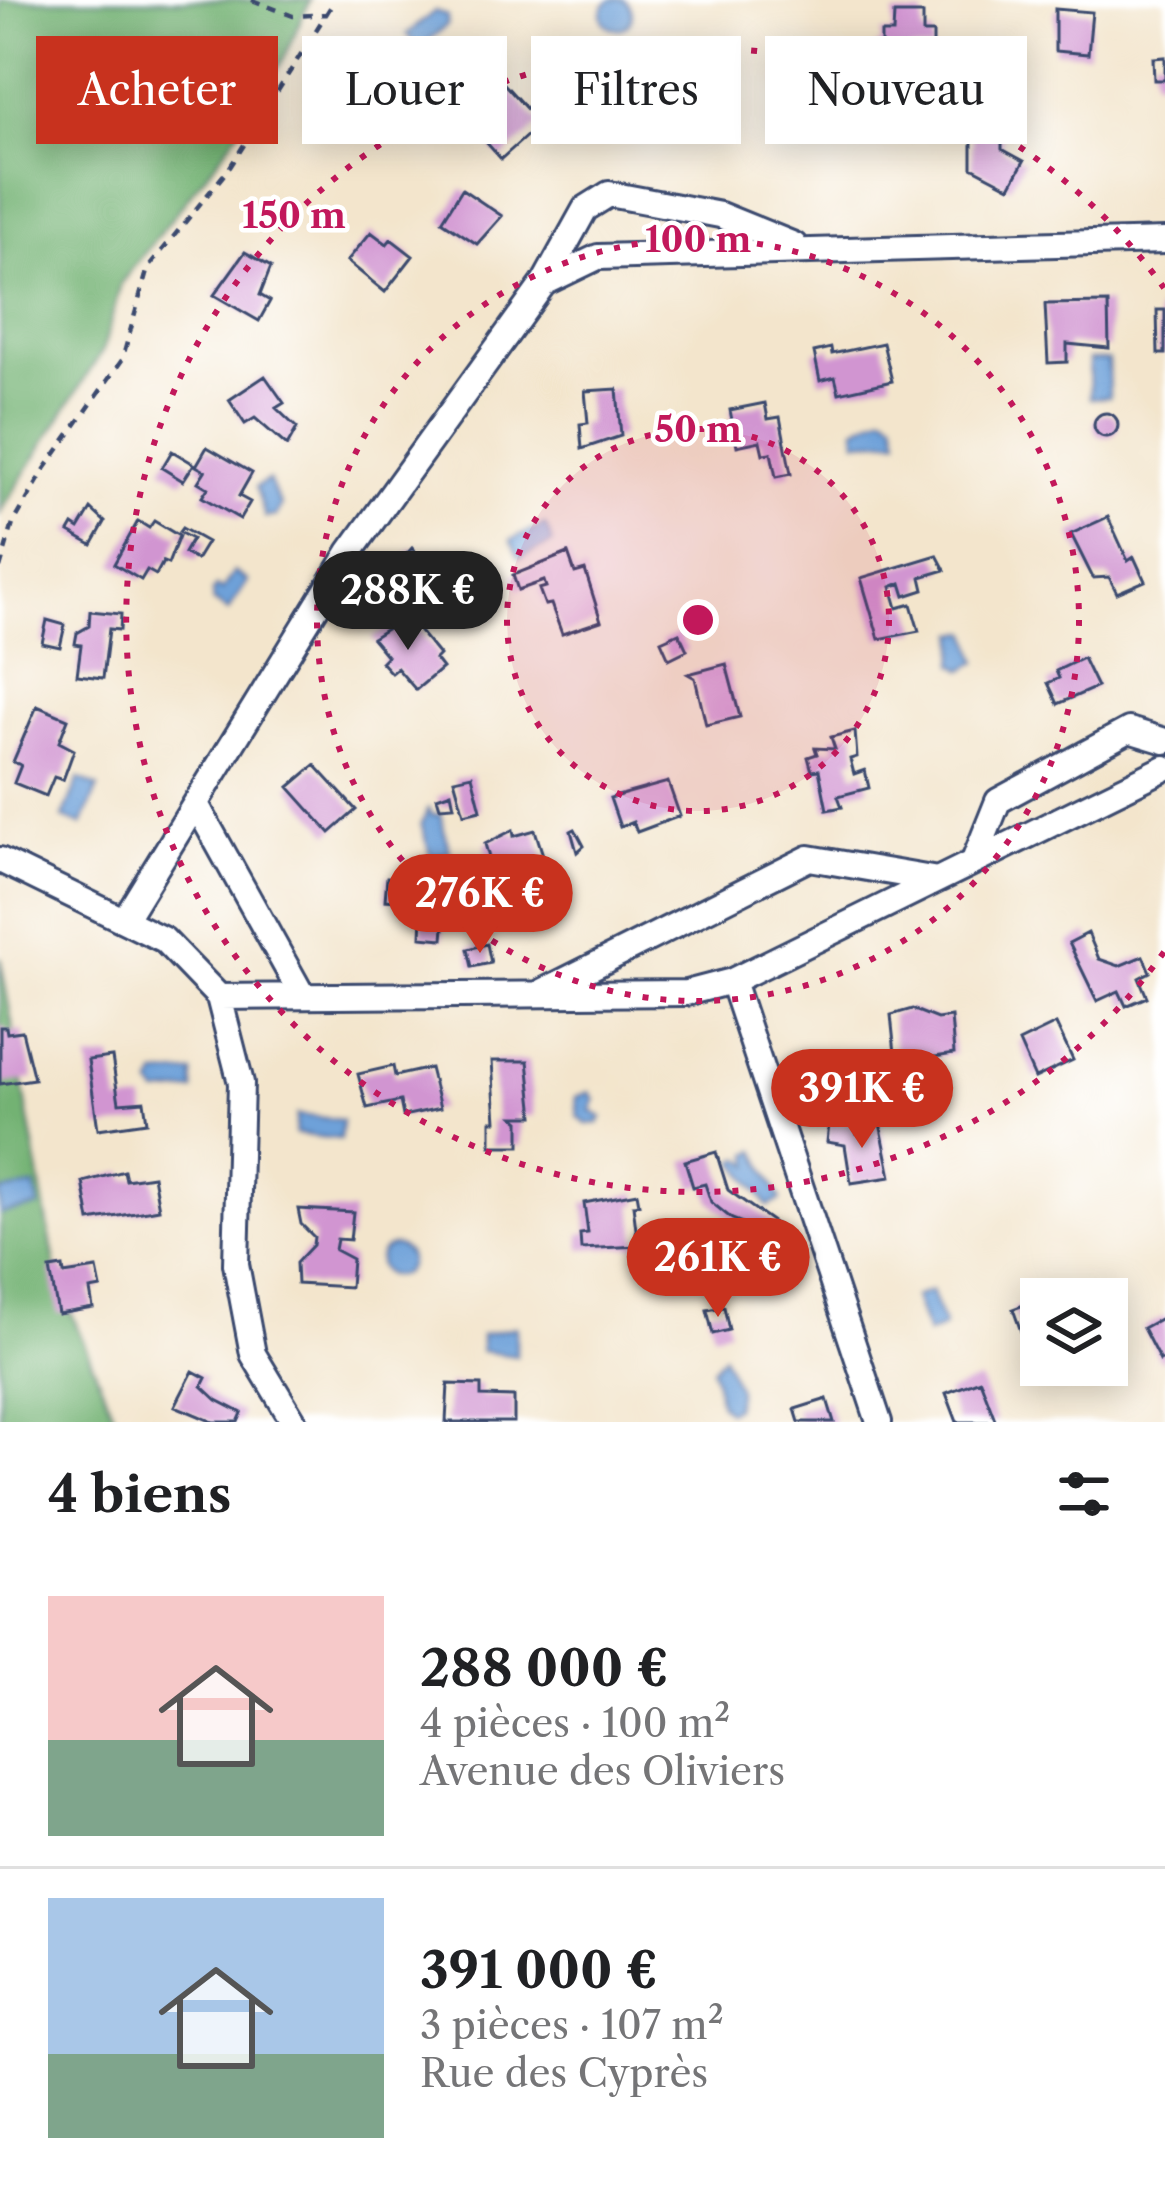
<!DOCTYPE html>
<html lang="fr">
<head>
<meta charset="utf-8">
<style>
  :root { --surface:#fff; --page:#f6f6f6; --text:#202124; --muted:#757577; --line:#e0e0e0; --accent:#c8321e }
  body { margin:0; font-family:"Libre Caslon Text",serif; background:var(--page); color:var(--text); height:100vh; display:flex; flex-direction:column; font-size:45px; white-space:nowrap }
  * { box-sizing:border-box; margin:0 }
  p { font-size:39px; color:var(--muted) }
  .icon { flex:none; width:66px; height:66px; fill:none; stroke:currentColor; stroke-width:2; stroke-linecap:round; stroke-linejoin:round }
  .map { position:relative; height:1422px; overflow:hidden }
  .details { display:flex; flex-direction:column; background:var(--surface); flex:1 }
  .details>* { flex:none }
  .hud { position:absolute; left:36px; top:36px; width:1095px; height:108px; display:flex; gap:24px }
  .tools { position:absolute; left:1020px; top:1278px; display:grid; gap:24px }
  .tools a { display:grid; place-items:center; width:108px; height:108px; border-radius:0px; background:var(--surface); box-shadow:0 6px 30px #0003; font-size:60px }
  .price { position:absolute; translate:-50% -102px; padding:0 27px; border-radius:42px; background:var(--accent); color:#fff; font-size:39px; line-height:78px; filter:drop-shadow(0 3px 6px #0008) }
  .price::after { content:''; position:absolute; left:50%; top:72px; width:36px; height:27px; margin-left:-18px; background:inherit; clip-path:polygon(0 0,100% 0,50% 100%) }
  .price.active { background:#222; color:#fff }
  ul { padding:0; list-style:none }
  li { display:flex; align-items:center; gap:36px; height:300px; padding:0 48px }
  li+li { border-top:3px solid var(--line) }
  li span { display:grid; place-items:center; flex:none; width:336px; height:240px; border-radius:0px; color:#555 }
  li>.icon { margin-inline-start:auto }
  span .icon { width:144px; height:144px; fill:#fffc; stroke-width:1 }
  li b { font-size:51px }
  h2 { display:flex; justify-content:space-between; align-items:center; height:144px; padding:0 48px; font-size:51px }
  .chip { padding:0 42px; border-radius:0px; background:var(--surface); box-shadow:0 6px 30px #0003; font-size:42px; line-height:108px }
  .chip.active { background:var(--accent); color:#fff }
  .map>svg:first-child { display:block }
  .forest { fill:#73b273; stroke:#477068; stroke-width:3 }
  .water { fill:#6ea1d9; stroke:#44689c; stroke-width:3 }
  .building { fill:#d195d1 }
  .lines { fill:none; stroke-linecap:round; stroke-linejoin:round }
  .street-casing { stroke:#3b4a6e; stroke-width:30 }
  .path { stroke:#3b4a6e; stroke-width:4.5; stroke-dasharray:9 9; stroke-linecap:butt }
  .street { stroke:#fff; stroke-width:24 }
  .ring { fill:none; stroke:#c2185b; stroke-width:6; stroke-dasharray:6 12 }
  .centre { fill:#c2185b; stroke:#fff; stroke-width:6 }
  .ring-label { font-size:36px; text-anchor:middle; font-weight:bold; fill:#c2185b; stroke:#fff; stroke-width:9; stroke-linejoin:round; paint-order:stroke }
</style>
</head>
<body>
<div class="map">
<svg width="1165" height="1422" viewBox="0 0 1165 1422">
  <rect width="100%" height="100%" fill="#fff"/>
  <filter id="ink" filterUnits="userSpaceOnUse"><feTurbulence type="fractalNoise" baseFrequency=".00833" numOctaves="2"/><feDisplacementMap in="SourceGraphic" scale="24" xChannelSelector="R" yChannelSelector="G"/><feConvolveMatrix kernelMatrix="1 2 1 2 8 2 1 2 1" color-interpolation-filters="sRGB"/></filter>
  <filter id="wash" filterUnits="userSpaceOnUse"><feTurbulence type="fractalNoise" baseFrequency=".004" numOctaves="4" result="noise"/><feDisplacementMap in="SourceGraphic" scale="48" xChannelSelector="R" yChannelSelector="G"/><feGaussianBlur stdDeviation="2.7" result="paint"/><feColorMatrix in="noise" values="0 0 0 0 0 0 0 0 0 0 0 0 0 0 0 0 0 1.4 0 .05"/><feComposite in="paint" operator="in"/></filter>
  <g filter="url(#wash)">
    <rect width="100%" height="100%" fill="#f3e5cc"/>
    <path class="forest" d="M 0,0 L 310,0 L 284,58 L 232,141 L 121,283 L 103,350 L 0,513 Z
      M 0,956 L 58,1281 L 117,1422 L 0,1422 Z"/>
    <path class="water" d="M602 14a15 15 0 1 1 30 0a15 15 0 1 1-30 0Z
      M 435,11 L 447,16 L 447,25 L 418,49 L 407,34 Z
      M 923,83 L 937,86 L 933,123 L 920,119 Z
      M 1089,360 L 1108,360 L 1109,397 L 1090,398 Z
      M 884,414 L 895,420 L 899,439 L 857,441 L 856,428 Z
      M 268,480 L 281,506 L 276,516 L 265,517 L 256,487 Z
      M 545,525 L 553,543 L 519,558 L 511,540 Z
      M 234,572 L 248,581 L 228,611 L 213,601 L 212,592 L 216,587 L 222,590 Z
      M 969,632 L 978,661 L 964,670 L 955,664 L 957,633 Z
      M 79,779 L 98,787 L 82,825 L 63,818 Z
      M 429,808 L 432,815 L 440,814 L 450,852 L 431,857 L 421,823 Z
      M 193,1073 L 194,1091 L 158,1094 L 152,1086 L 157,1076 Z
      M 590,1092 L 595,1100 L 591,1111 L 602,1117 L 599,1123 L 586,1124 L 578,1116 L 576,1097 Z
      M 297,1115 L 342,1120 L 340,1139 L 295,1134 Z
      M 756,1151 L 781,1200 L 768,1206 L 735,1161 L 741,1158 L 751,1165 L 750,1154 Z
      M 35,1186 L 39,1207 L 0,1214 L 0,1192 Z
      M379 1261a15 15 0 1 1 30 0a15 15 0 1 1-30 0Z
      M 931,1291 L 944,1327 L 927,1334 L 914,1297 Z
      M 516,1327 L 516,1356 L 481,1351 L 481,1335 Z
      M 723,1356 L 738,1389 L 734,1408 L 727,1411 L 720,1404 L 712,1368 Z"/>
    <g id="blocks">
      <path class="building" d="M 1055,9 L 1092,12 L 1088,54 L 1055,51 Z
        M 894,14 L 923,14 L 923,33 L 933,33 L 933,50 L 910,50 L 911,71 L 876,71 L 876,45 L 881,45 L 881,33 L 893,33 Z
        M 1165,57 L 1165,80 L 1154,80 L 1153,58 Z
        M 416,59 L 422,67 L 412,76 L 406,68 Z
        M 652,64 L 653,76 L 632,78 L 631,66 Z
        M 489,67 L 540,124 L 501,159 L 469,123 L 482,111 L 463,90 Z
        M 777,77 L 816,78 L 816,114 L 777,113 Z
        M 648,95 L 664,95 L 664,139 L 617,139 L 617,102 L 648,101 Z
        M 972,97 L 1002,97 L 1002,149 L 1024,161 L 1010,187 L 972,167 Z
        M 149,102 L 164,114 L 151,132 L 134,120 Z
        M 462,189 L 502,216 L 477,244 L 442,221 Z
        M 371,232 L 387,244 L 391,239 L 413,256 L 385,292 L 347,261 Z
        M 245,252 L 271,267 L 260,295 L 270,301 L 259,321 L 214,295 Z
        M 1108,303 L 1109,348 L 1067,344 L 1067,362 L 1048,363 L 1045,304 Z
        M 1157,310 L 1165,310 L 1165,354 L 1158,354 Z
        M 883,343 L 892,381 L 839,393 L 835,377 L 820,381 L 814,352 L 831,348 L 832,354 Z
        M 265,376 L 284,403 L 276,408 L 297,428 L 287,446 L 255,418 L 245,424 L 229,400 Z
        M 617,389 L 621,436 L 582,449 L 580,424 L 588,423 L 585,391 Z
        M 765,403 L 768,419 L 780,417 L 791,474 L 776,477 L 771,453 L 763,454 L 760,441 L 737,446 L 730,410 Z
        M1094 425a12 12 0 1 1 24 0a12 12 0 1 1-24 0Z
        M 207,447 L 252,473 L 239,496 L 250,502 L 240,519 L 202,497 L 208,488 L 198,482 L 205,471 L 196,466 Z
        M 172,451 L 194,464 L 183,481 L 162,468 Z
        M 91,509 L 105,522 L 92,545 L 69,532 L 73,525 L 79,529 Z
        M 1108,517 L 1128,561 L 1134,557 L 1145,581 L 1117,593 L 1109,577 L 1093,578 L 1071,534 Z
        M 138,521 L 149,528 L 154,521 L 179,536 L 168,564 L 163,562 L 156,575 L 147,570 L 141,580 L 114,564 Z
        M 182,528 L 207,542 L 196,560 L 184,553 L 192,539 L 179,532 Z
        M 412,548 L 427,565 L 414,578 L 399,562 Z
        M 568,553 L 575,573 L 585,570 L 601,621 L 562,634 L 551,604 L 545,605 L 539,589 L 546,587 L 544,581 L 518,590 L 513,575 Z
        M 937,555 L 945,570 L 921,577 L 924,590 L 905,596 L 901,583 L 891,587 L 897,608 L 911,604 L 919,631 L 879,639 L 861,578 Z
        M 90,611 L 121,614 L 120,630 L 109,629 L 103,678 L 77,675 L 81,645 L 75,644 L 77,633 L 89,626 Z
        M 407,616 L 439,655 L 435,659 L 442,668 L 416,690 L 397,668 L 391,673 L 381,662 L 387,656 L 372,638 Z
        M 47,620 L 65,625 L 60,647 L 42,643 Z
        M 679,633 L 687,650 L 669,659 L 661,641 Z
        M 1083,658 L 1097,687 L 1058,704 L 1048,683 L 1059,678 L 1056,671 Z
        M 726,664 L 740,717 L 706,725 L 695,678 L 688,674 Z
        M 37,706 L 68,719 L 59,742 L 74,750 L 63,780 L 54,777 L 46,796 L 14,783 L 21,765 L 13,762 Z
        M 855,731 L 857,757 L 850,759 L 854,774 L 865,770 L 869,788 L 838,796 L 842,807 L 827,810 L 819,770 L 812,771 L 808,757 L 817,754 L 815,748 L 835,749 L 831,737 Z
        M 315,765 L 356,810 L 330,833 L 289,787 Z
        M 472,775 L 481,810 L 464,814 L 454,779 Z
        M 668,782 L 680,816 L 637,832 L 633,822 L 620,827 L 610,798 Z
        M 451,792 L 454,806 L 440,807 L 437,797 Z
        M 575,829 L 584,846 L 577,852 L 571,831 Z
        M 513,830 L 514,836 L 535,830 L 550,877 L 534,882 L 538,892 L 501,898 L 485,844 Z
        M 387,877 L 448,882 L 443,939 L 421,937 L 422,915 L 412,902 L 385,900 Z
        M 1088,933 L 1099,959 L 1119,966 L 1143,956 L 1150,972 L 1139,978 L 1147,997 L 1126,1006 L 1119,991 L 1097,1001 L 1069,943 Z
        M 487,944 L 491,963 L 472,967 L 468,949 Z
        M 912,1009 L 937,1019 L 951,1017 L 954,1054 L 896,1063 L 891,1015 Z
        M 1056,1024 L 1073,1060 L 1035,1078 L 1019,1042 Z
        M 0,1027 L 6,1027 L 7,1033 L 22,1031 L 34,1079 L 0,1084 Z
        M 112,1057 L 119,1103 L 144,1101 L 147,1122 L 98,1129 L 88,1060 Z
        M 492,1061 L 528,1061 L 534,1116 L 514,1116 L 520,1121 L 520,1146 L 491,1146 L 491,1121 L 496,1121 Z
        M 393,1066 L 395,1076 L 430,1068 L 440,1108 L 403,1116 L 400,1101 L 367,1108 L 358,1074 Z
        M 856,1123 L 857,1134 L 866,1133 L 865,1125 L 880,1123 L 891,1177 L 851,1183 L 845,1145 L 827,1142 L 829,1124 Z
        M 716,1152 L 728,1190 L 777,1225 L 763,1231 L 732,1219 L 711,1202 L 705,1184 L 693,1187 L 685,1161 Z
        M 124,1171 L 126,1180 L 153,1176 L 159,1209 L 90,1221 L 83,1182 Z
        M 637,1193 L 639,1204 L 633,1205 L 638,1246 L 581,1249 L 580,1234 L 588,1233 L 584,1203 Z
        M 298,1209 L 353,1212 L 350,1240 L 337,1239 L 335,1250 L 352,1259 L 350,1287 L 297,1284 L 296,1263 L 313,1245 L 314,1237 L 301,1224 Z
        M 671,1248 L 674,1271 L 652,1274 L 649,1251 Z
        M 63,1267 L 64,1274 L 97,1269 L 101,1288 L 90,1290 L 93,1308 L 58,1314 L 50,1269 Z
        M 1073,1287 L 1077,1299 L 1041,1299 L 1041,1352 L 1037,1354 L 1031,1337 L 1024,1340 L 1013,1309 Z
        M 724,1307 L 729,1330 L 713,1334 L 707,1310 Z
        M 1165,1316 L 1165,1358 L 1160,1361 L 1143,1328 Z
        M 193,1371 L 206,1378 L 202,1386 L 217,1400 L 242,1413 L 238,1422 L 213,1422 L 175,1406 Z
        M 980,1380 L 996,1422 L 957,1422 L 946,1393 Z
        M 448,1384 L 481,1385 L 481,1396 L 514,1397 L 514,1422 L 446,1422 Z
        M 827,1399 L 834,1422 L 799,1422 L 795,1409 Z"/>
    </g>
  </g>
  <g filter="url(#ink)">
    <use href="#blocks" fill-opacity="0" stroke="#3b4a6e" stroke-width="3"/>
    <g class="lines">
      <g class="street-casing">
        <path id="street" d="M 544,283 L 585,209 L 609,194 L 720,215 L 794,245
          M 196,804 L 302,995
          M 0,860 L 164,940 L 219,997 L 686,993 L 732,981 L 1165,768
          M 974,861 L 998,801 L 1129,730 L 1165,741
          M 124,920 L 350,552 L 544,283 L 598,257 L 1165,241
          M 732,981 L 879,1422
          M 542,992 L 809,858 L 932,879
          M 219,997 L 241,1083 L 236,1264 L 253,1354 L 294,1422"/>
      </g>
      <path class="path" d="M 252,0 L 293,16 L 327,14
        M 0,568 L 13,524 L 45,469 L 122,360 L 148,268 L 230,167 L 335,0"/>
      <use href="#street" class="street"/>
    </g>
  </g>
  <circle cx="698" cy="620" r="191" fill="#c2185b" fill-opacity=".12"/>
  <g class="ring">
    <circle cx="698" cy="620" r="191"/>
    <circle cx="698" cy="620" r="381"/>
    <path d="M1164 952A572 572 0 1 1 1164 288"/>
  </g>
  <circle cx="698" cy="620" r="18" class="centre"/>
  <g class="ring-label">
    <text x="294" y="228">150 m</text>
    <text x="698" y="252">100 m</text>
    <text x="698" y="442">50 m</text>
  </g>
</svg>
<div class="tools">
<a><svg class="icon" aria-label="layers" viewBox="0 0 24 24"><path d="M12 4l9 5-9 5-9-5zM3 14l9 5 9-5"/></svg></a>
</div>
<b class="price active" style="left:408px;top:653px">288K €</b>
<b class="price" style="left:480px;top:956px">276K €</b>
<b class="price" style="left:862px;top:1151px">391K €</b>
<b class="price" style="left:718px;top:1320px">261K €</b>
<div class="hud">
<a class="chip active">Acheter</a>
<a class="chip">Louer</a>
<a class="chip">Filtres</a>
<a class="chip">Nouveau</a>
</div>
</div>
<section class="details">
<h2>4 biens<svg class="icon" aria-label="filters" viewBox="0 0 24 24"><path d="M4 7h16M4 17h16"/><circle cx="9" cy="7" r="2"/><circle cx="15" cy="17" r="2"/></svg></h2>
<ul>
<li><span style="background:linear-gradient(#f6c9c9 60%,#7fa58c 0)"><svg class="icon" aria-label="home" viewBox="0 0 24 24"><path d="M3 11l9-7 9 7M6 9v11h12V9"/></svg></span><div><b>288 000 €</b><p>4 pièces · 100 m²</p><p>Avenue des Oliviers</p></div></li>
<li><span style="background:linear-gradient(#a9c7e8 65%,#7fa58c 0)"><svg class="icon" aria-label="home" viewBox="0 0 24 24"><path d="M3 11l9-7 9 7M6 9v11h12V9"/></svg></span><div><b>391 000 €</b><p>3 pièces · 107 m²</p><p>Rue des Cyprès</p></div></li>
</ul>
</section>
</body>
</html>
